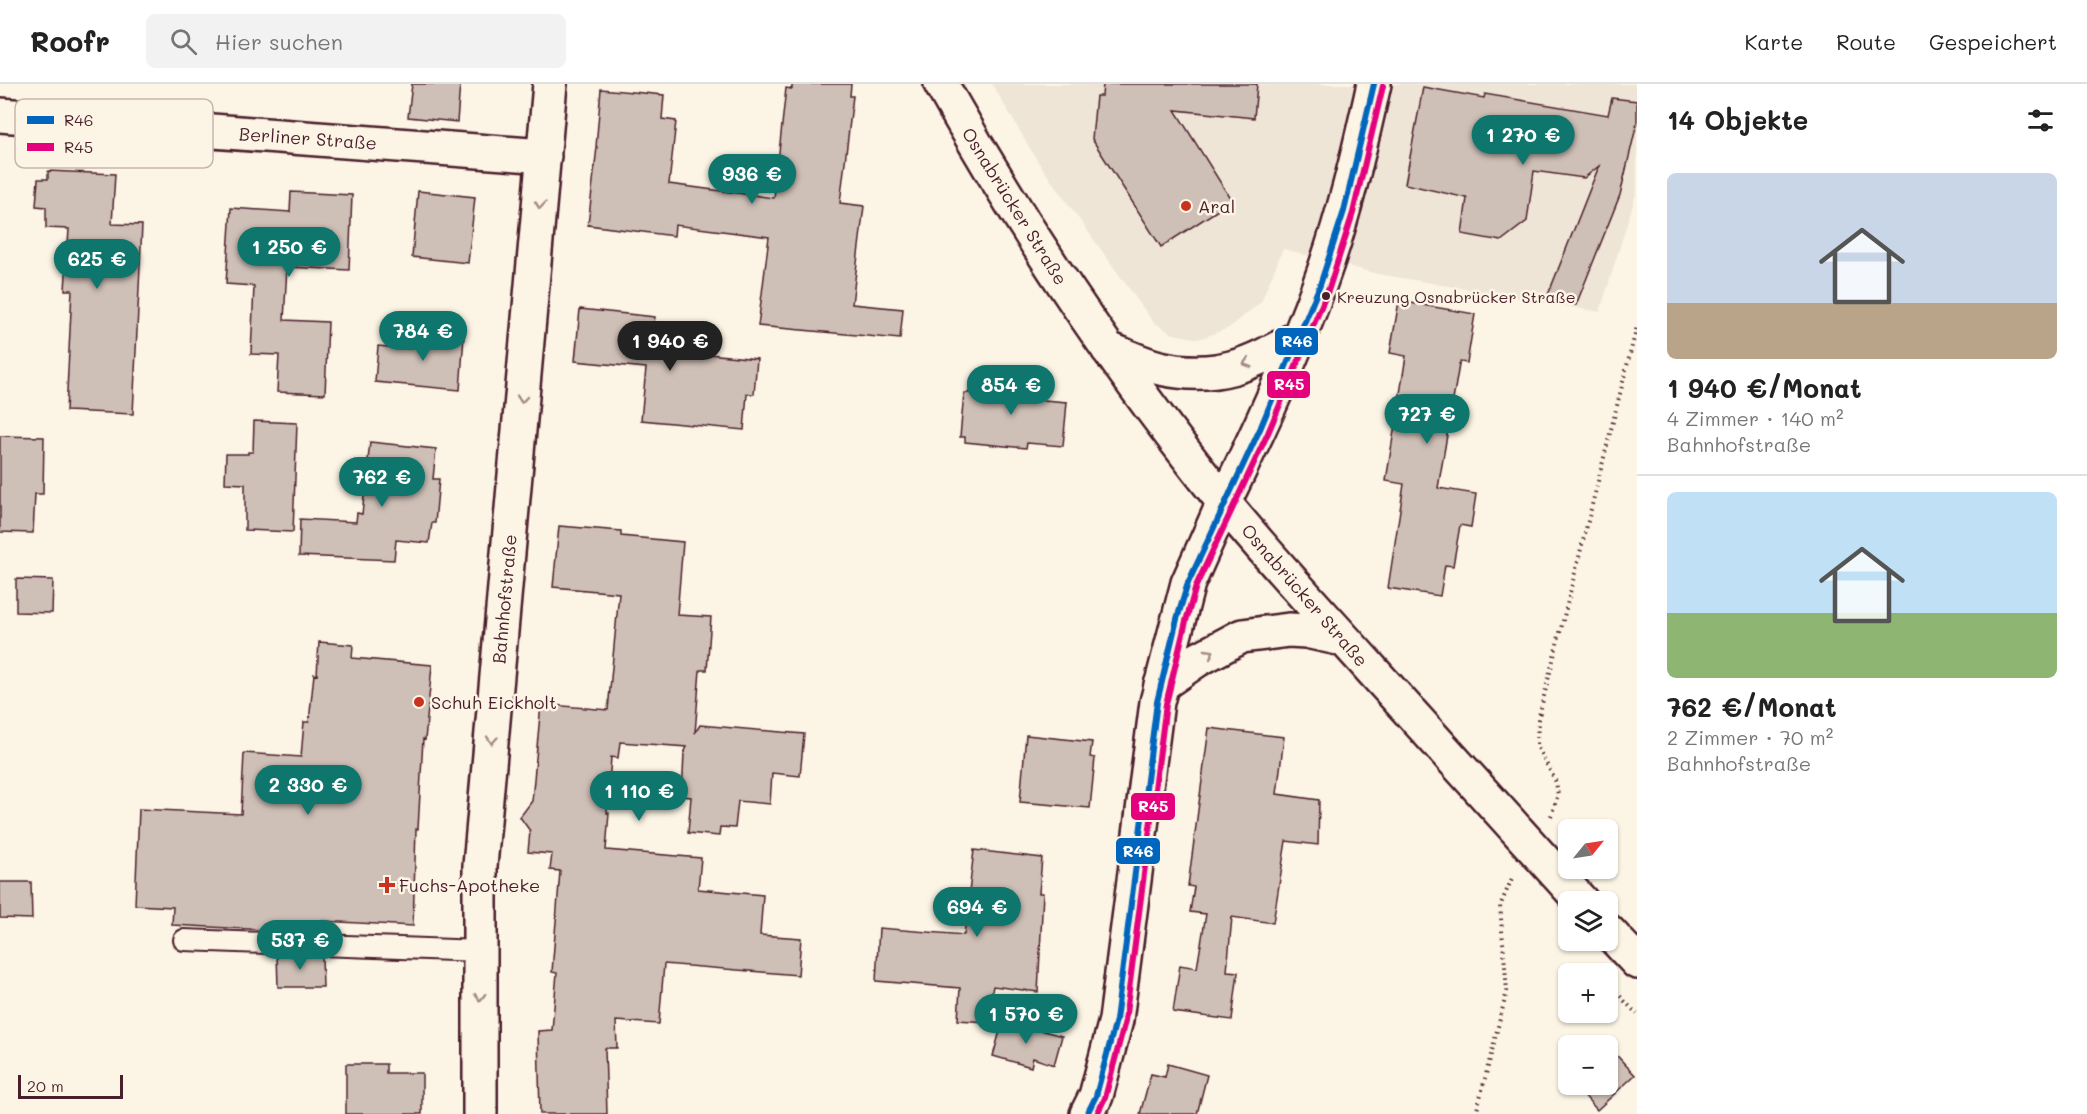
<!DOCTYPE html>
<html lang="de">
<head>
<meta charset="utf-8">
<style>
  :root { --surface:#fff; --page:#f2f2f2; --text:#222; --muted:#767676; --line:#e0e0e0; --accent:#0f766e }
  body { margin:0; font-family:Mali,sans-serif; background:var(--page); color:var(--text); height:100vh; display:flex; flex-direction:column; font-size:22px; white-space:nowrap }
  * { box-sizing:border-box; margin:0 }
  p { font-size:20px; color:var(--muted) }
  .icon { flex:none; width:33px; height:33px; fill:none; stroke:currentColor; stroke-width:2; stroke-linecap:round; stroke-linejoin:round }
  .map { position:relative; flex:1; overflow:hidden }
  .sheet { display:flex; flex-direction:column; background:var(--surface); width:450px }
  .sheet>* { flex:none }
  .needle { width:39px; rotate:60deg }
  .buttons { position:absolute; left:1558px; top:735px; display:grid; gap:12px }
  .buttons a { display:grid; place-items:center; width:60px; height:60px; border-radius:9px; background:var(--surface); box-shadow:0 2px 4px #0004; font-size:30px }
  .scale { position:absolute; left:18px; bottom:15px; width:105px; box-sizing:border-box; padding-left:6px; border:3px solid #4a1f2b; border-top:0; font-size:16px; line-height:21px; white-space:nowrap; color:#4a1f2b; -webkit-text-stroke:4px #fcf5e5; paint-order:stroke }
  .price { position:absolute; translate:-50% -51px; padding:0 14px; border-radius:21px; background:var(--accent); color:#fff; font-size:20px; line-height:39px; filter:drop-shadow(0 2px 3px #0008) }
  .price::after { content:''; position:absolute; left:50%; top:36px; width:18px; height:14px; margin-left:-9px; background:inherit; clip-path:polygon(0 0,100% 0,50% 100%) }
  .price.on { background:#222; color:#fff }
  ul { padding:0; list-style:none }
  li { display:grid; align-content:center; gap:12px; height:318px; padding:0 30px }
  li+li { border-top:2px solid var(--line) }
  li span { display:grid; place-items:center; height:186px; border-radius:9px; color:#555 }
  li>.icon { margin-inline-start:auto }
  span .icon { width:108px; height:108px; fill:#fffc; stroke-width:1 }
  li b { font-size:26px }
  h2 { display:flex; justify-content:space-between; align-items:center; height:72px; padding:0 30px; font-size:26px }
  header { display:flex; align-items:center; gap:36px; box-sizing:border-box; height:84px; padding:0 30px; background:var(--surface); border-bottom:2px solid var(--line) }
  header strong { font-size:28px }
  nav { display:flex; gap:33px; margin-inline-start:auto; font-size:21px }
  .search { width:420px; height:54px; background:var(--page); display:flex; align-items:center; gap:15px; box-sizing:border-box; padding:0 21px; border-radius:9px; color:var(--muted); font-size:22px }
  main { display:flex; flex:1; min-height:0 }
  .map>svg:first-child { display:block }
  .built { fill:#eee5d7 }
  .building { fill:#cfc0b7; stroke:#4a1f2b; stroke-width:1.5 }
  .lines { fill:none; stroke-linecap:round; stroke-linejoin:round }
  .service-casing { stroke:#4a1f2b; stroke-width:24 }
  .minor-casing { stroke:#4a1f2b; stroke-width:38 }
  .tertiary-casing { stroke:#4a1f2b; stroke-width:38 }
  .secondary-casing { stroke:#4a1f2b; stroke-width:38 }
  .path { stroke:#4a1f2b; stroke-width:4; stroke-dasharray:1.5 4.5; stroke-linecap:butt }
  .service { stroke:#fcf5e5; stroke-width:20 }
  .minor { stroke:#fcf5e5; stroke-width:33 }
  .tertiary { stroke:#fcf5e5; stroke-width:33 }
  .secondary { stroke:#fcf5e5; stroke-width:33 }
  .bus-1-casing { stroke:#fcf5e5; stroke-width:10 }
  .bus-2-casing { stroke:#fcf5e5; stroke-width:10 }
  .bus-1 { stroke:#0065bd; stroke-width:6 }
  .bus-2 { stroke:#e5007d; stroke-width:6 }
  .oneway { stroke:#a38a88 }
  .poi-dot { fill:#c8321e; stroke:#fcf5e5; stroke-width:2 }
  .bus-dot { fill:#4a1f2b; stroke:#fcf5e5; stroke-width:2 }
  .labels { text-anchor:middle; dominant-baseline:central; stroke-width:5; stroke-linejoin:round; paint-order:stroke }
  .bus-label { font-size:16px; fill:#4a1f2b; stroke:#fcf5e5; text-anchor:start }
  .street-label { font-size:18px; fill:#4a1f2b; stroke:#fcf5e5 }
  .poi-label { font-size:18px; fill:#4a1f2b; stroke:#fcf5e5; text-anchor:start }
  .key { fill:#fcf5e5; stroke:#c7b5ad; stroke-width:1.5 }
  .key-label { font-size:16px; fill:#4a1f2b }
  .line-badge { stroke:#fcf5e5; stroke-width:2 }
  .badge-label { font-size:16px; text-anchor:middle; font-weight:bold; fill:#fff }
</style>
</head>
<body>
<header>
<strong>Roofr</strong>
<div class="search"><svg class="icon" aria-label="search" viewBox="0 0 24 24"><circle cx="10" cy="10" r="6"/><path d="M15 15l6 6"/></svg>Hier suchen</div>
<nav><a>Karte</a><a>Route</a><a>Gespeichert</a></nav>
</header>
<main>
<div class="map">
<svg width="1637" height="1030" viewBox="0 0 1637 1030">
  <rect width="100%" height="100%" fill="#fcf5e5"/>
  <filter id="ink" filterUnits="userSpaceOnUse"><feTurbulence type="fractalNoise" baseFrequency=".0167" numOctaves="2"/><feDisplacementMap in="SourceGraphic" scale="12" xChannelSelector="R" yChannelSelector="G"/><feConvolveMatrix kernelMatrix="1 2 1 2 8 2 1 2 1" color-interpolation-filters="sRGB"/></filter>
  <g filter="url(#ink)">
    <path class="built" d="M 992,0 L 1637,0 L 1637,107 L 1600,228 L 1378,190 L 1283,165 L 1261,218 L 1229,244 L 1199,255 L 1173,250 L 1153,238 L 1038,78 Z"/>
    <path class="building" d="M 412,0 L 460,0 L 457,38 L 408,33 Z
      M 792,0 L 851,0 L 850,12 L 853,12 L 840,119 L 864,122 L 852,220 L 903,225 L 900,255 L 758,242 L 769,153 L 675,141 L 674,152 L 588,141 L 597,63 L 596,63 L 601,5 L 664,11 L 662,35 L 676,37 L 669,100 L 774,114 L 786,4 L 792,5 Z
      M 1103,0 L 1257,0 L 1254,34 L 1175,26 L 1232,117 L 1161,163 L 1092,55 L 1096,12 L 1102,12 Z
      M 1423,3 L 1484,14 L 1485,10 L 1608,31 L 1612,14 L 1637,17 L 1637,39 L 1620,111 L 1576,221 L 1546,216 L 1599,82 L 1584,94 L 1534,87 L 1527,137 L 1501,157 L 1462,150 L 1467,114 L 1405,100 Z
      M 48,87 L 115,90 L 112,140 L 142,141 L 133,330 L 66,327 L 72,206 L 65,206 L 69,145 L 46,144 L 46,123 L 36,122 L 38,95 L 48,95 Z
      M 418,107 L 475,113 L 468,179 L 412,173 Z
      M 291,108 L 352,111 L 349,186 L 287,183 L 284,236 L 328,238 L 325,310 L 277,308 L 279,271 L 251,270 L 254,202 L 226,200 L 231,124 L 290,128 Z
      M 1399,217 L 1475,230 L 1467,279 L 1460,278 L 1459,281 L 1438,404 L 1476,410 L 1471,443 L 1460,441 L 1453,482 L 1445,481 L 1440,512 L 1388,504 L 1404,400 L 1386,397 L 1406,272 L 1390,269 Z
      M 580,225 L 655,233 L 650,264 L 757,275 L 754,310 L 747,310 L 744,346 L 641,336 L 646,284 L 575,277 Z
      M 412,248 L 464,252 L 460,306 L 375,298 L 378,262 L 410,265 Z
      M 971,296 L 1032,302 L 1031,315 L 1067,318 L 1063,362 L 1027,359 L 1026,364 L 965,358 L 965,353 L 960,353 L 964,309 L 969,309 Z
      M 254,337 L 297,339 L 293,448 L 245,446 L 245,400 L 225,399 L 226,370 L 248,370 L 248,368 L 253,368 Z
      M 0,352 L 44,353 L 43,410 L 35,410 L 33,449 L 0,448 Z
      M 370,358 L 436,365 L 433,395 L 439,395 L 435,439 L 432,439 L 429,459 L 396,456 L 394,476 L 299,472 L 300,435 L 356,438 L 357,429 L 362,430 Z
      M 559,442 L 621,447 L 621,452 L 683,458 L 677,531 L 711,533 L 707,586 L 700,586 L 695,649 L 700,641 L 804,650 L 800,692 L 772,689 L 770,720 L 738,717 L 735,744 L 720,743 L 719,752 L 688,749 L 691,713 L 682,712 L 684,669 L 687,663 L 620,658 L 618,674 L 611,673 L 607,729 L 609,729 L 606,766 L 701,774 L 698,805 L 763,811 L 760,851 L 801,854 L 798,891 L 664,880 L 659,940 L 616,937 L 617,964 L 605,964 L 607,1030 L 540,1030 L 538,947 L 552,946 L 557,889 L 552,888 L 560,787 L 550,786 L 552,770 L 528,768 L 530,747 L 520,733 L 532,717 L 541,620 L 608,626 L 619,509 L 553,503 Z
      M 16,495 L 53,496 L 52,529 L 16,528 Z
      M 319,558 L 353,561 L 352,574 L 432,581 L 425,656 L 423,655 L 418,745 L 416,745 L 413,842 L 322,837 L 322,849 L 172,841 L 173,823 L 135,821 L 139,725 L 241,730 L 244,669 L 301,673 L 304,638 L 309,638 L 314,590 L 317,591 Z
      M 1209,644 L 1284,653 L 1277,710 L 1319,716 L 1318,761 L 1286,757 L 1273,839 L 1232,833 L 1227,887 L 1238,888 L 1232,936 L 1173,928 L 1180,881 L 1197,884 L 1206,830 L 1190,828 L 1194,803 L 1188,802 Z
      M 1026,651 L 1092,658 L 1090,673 L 1095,674 L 1090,724 L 1020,718 Z
      M 974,766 L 1042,774 L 1039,809 L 1043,809 L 1038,908 L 993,902 L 986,938 L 958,936 L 960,904 L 876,897 L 879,844 L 964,851 Z
      M 0,798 L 31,798 L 32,835 L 0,834 Z
      M 277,871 L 322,873 L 323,903 L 278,903 Z
      M 1003,936 L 1062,952 L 1054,981 L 1033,974 L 1031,983 L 993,972 Z
      M 1608,962 L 1635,991 L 1597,1026 L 1574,1000 L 1608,1000 Z
      M 346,980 L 386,980 L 386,989 L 422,989 L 422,1030 L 346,1030 Z
      M 1168,980 L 1207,991 L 1197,1030 L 1140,1030 L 1151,990 L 1165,993 Z"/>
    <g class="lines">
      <g class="service-casing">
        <path id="service" d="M 184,856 L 480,867"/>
      </g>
      <g class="minor-casing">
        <path id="minor" d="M 0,31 L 544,72
          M 480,1030 L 480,782 L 550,0"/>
      </g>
      <g class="tertiary-casing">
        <path id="tertiary" d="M 1087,1030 L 1096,1012 L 1116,936 L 1157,618 L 1188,499 L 1224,418"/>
      </g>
      <g class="secondary-casing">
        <path id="secondary" d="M 941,0 C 1023,146 1117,285 1222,416 C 1269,474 1321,529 1371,585 C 1441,662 1511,740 1582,818
          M 1108,265 C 1125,271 1142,280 1160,284 C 1218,297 1250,280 1299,253
          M 1224,418 C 1259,347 1292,276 1319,202 C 1343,136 1359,68 1374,0
          M 1161,601 L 1197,576 L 1242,552 L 1289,546 L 1306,547 L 1343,555
          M 1608,847 L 1637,878"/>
      </g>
      <path class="path" d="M 1551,732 L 1558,711 L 1556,698 L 1537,662 L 1538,636 L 1637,242
        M 1616,908 L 1637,930
        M 1476,1030 L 1507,907 L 1500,822 L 1513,792"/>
      <use href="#service" class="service"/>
      <use href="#minor" class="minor"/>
      <use href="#tertiary" class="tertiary"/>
      <use href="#secondary" class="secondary"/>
      <g class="bus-1-casing">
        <path id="bus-1" d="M 1087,1030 L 1096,1012 L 1116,936 L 1157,618 L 1177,535 L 1188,499 L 1260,345 L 1320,201 L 1344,127 L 1374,0"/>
      </g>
      <g class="bus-2-casing">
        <path id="bus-2" d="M 1097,1030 L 1105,1014 L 1125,937 L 1166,620 L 1186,537 L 1196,502 L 1268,349 L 1329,204 L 1353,129 L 1383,2"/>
      </g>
      <use href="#bus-1" class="bus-1"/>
      <use href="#bus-2" class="bus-2"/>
    </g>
    <defs><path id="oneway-chevron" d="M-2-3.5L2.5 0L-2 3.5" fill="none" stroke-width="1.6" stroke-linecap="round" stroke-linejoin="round" transform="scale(1.5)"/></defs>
    <g class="oneway">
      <use href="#oneway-chevron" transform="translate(540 121) rotate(95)"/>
      <use href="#oneway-chevron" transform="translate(1247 279) rotate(162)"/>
      <use href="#oneway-chevron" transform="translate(522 315) rotate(95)"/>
      <use href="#oneway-chevron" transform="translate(1210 569) rotate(-30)"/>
      <use href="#oneway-chevron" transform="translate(492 656) rotate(95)"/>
      <use href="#oneway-chevron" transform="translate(480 913) rotate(90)"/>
    </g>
  </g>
  <g class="poi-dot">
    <circle cx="1186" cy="122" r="6"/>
    <circle cx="419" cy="618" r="6"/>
    <path d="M384 792h6v6h6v6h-6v6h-6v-6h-6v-6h6z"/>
  </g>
  <circle class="bus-dot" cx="1326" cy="212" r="5"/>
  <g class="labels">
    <g class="bus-label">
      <text x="1337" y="212">Kreuzung Osnabrücker Straße</text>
    </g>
    <g class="street-label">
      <text transform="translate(308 54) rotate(4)">Berliner Straße</text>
      <text transform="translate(1015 122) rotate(58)">Osnabrücker Straße</text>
      <text transform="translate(1305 511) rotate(49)">Osnabrücker Straße</text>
      <text transform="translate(504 515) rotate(-85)">Bahnhofstraße</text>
    </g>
    <g class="poi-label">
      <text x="1198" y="122">Aral</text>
      <text x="431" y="618">Schuh Eickholt</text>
      <text x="399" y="801">Fuchs-Apotheke</text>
    </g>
  </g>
  <rect x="15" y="15" width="198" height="69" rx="9" class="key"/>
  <rect x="27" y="32" width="27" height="8" fill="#0065bd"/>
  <rect x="27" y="59" width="27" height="8" fill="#e5007d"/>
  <g class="key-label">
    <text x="64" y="42">R46</text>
    <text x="64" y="69">R45</text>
  </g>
  <g class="line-badge">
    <rect x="1274" y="243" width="45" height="29" rx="6" fill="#0065bd"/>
    <rect x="1266" y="286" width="45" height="29" rx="6" fill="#e5007d"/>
    <rect x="1130" y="708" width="46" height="29" rx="6" fill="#e5007d"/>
    <rect x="1115" y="753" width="46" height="28" rx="6" fill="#0065bd"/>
  </g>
  <g class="badge-label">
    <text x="1297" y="263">R46</text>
    <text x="1289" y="306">R45</text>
    <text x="1153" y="728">R45</text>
    <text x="1138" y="773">R46</text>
  </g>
</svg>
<div class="buttons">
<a><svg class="needle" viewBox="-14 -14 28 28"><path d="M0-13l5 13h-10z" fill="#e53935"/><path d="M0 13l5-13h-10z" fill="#767676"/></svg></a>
<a><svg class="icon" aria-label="layers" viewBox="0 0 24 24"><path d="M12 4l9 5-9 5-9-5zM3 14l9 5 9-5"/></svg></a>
<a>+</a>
<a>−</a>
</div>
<div class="scale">20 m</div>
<b class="price" style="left:1523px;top:82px">1 270 €</b>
<b class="price" style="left:752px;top:121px">936 €</b>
<b class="price" style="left:289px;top:194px">1 250 €</b>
<b class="price" style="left:97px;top:206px">625 €</b>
<b class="price" style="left:423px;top:278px">784 €</b>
<b class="price on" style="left:670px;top:288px">1 940 €</b>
<b class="price" style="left:1011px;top:332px">854 €</b>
<b class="price" style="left:1427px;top:361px">727 €</b>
<b class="price" style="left:382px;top:424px">762 €</b>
<b class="price" style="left:308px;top:732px">2 330 €</b>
<b class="price" style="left:639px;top:738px">1 110 €</b>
<b class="price" style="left:977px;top:854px">694 €</b>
<b class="price" style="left:300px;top:887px">537 €</b>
<b class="price" style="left:1026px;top:961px">1 570 €</b>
</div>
<section class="sheet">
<h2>14 Objekte<svg class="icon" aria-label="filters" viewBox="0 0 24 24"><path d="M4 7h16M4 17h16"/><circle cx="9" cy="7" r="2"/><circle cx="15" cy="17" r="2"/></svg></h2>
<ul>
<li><span style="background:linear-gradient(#c9d6e8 70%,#b9a48a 0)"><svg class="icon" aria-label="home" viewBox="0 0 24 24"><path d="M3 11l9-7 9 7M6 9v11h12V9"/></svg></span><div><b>1 940 €/Monat</b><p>4 Zimmer · 140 m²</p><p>Bahnhofstraße</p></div></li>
<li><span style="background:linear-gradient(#bfe0f5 65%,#8fb573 0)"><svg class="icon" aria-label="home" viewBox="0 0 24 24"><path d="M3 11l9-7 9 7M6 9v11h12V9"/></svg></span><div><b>762 €/Monat</b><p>2 Zimmer · 70 m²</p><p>Bahnhofstraße</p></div></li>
</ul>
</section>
</main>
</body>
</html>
